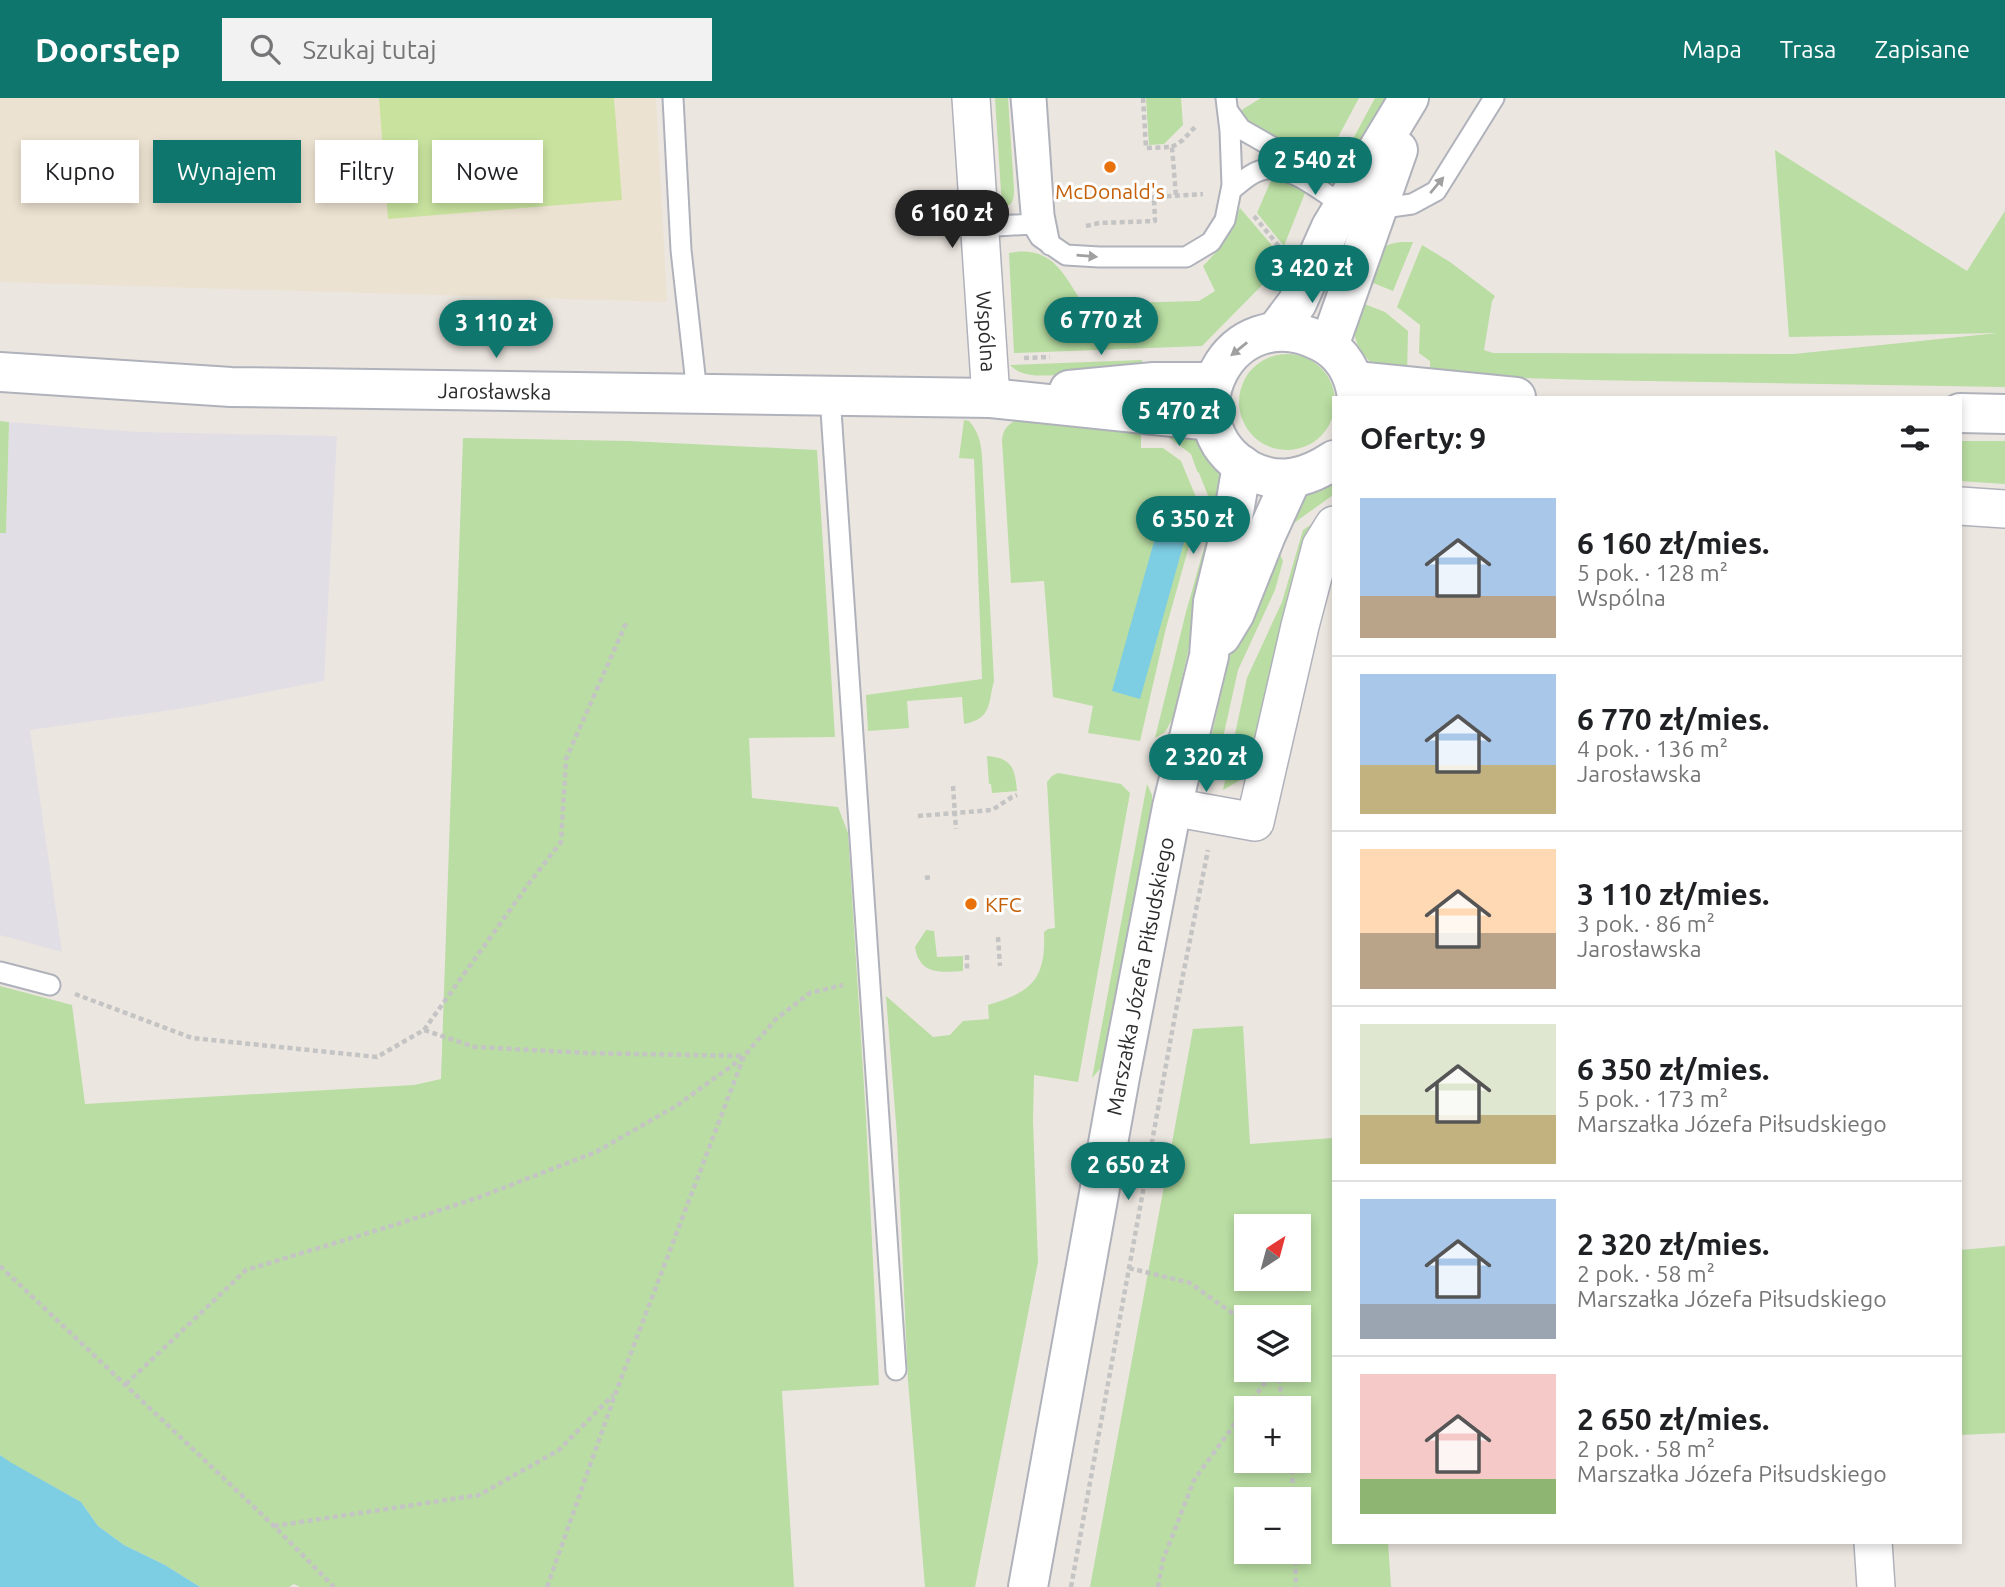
<!DOCTYPE html>
<html lang="pl">
<head>
<meta charset="utf-8">
<style>
  :root { --surface:#fff; --page:#f2f2f2; --text:#202124; --muted:#757577; --line:#e0e0e0; --accent:#0f766e }
  body { margin:0; font-family:Ubuntu,sans-serif; background:var(--page); color:var(--text); height:100vh; display:flex; flex-direction:column; font-size:26px; white-space:nowrap }
  * { box-sizing:border-box; margin:0 }
  p { font-size:23px; color:var(--muted) }
  .icon { flex:none; width:38px; height:38px; fill:none; stroke:currentColor; stroke-width:2; stroke-linecap:round; stroke-linejoin:round }
  .map { position:relative; flex:1; overflow:hidden }
  .sheet { position:absolute; left:1332px; top:298px; width:630px; height:1148px; display:flex; flex-direction:column; background:var(--surface); border-radius:0px; box-shadow:0 4px 10px #0003 }
  .sheet>* { flex:none }
  .banner { position:absolute; left:21px; top:42px; width:665px; height:63px; display:flex; gap:14px }
  .needle { width:46px; rotate:36deg }
  .tools { position:absolute; left:1234px; top:1116px; display:grid; gap:14px }
  .tools a { display:grid; place-items:center; width:77px; height:77px; border-radius:0px; background:var(--surface); box-shadow:0 4px 10px #0003; font-size:35px }
  .price { position:absolute; translate:-50% -60px; padding:0 16px; border-radius:24px; background:var(--accent); color:#fff; font-size:23px; line-height:46px; filter:drop-shadow(0 2px 4px #0008) }
  .price::after { content:''; position:absolute; left:50%; top:42px; width:21px; height:16px; margin-left:-10px; background:inherit; clip-path:polygon(0 0,100% 0,50% 100%) }
  .price.selected { background:#222; color:#fff }
  ul { padding:0; list-style:none }
  li { display:flex; align-items:center; gap:21px; height:175px; padding:0 28px }
  li+li { border-top:2px solid var(--line) }
  li span { display:grid; place-items:center; flex:none; width:196px; height:140px; border-radius:0px; color:#555 }
  li>.icon { margin-inline-start:auto }
  span .icon { width:84px; height:84px; fill:#fffc; stroke-width:1 }
  li b { font-size:30px }
  h2 { display:flex; justify-content:space-between; align-items:center; height:84px; padding:0 28px; font-size:30px }
  .tag { padding:0 24px; border-radius:0px; background:var(--surface); box-shadow:0 4px 10px #0003; font-size:24px; line-height:63px }
  .tag.selected { background:var(--accent); color:#fff }
  header { display:flex; align-items:center; gap:42px; box-sizing:border-box; height:98px; padding:0 35px; background:var(--accent); color:#fff }
  header strong { font-size:33px }
  nav { display:flex; gap:38px; margin-inline-start:auto; font-size:24px }
  .search { width:490px; height:63px; background:var(--page); display:flex; align-items:center; gap:18px; box-sizing:border-box; padding:0 24px; border-radius:0px; color:var(--muted); font-size:26px }
  .map>svg:first-child { display:block }
  .industrial { fill:#e1dfe5 }
  .education { fill:#ece2d1 }
  .green { fill:#b9dda2; fill-rule:evenodd }
  .pitch { fill:#c9e39f }
  .water { fill:#7dcde3 }
  .lines { fill:none; stroke-linecap:round; stroke-linejoin:round }
  .lane-casing { stroke:#b0b2bb; stroke-width:23 }
  .street-casing { stroke:#b0b2bb; stroke-width:40 }
  .secondary-casing { stroke:#b0b2bb; stroke-width:42 }
  .path { stroke:#c4c4c4; stroke-width:4.5; stroke-dasharray:5 3.5; stroke-linecap:butt }
  .lane { stroke:#fff; stroke-width:19 }
  .street { stroke:#fff; stroke-width:37 }
  .secondary { stroke:#fff; stroke-width:38 }
  .oneway { fill:#a0a0a0 }
  .food-dot { fill:#e8710a; stroke:#fff; stroke-width:2.5 }
  .labels { text-anchor:middle; dominant-baseline:central; stroke-width:6; stroke-linejoin:round; paint-order:stroke }
  .food-label { font-size:21px; fill:#c56008; stroke:#fff }
  .street-label { font-size:21px; fill:#2c2c2c; stroke:#fff }
</style>
</head>
<body>
<header>
<strong>Doorstep</strong>
<div class="search"><svg class="icon" aria-label="search" viewBox="0 0 24 24"><circle cx="10" cy="10" r="6"/><path d="M15 15l6 6"/></svg>Szukaj tutaj</div>
<nav><a>Mapa</a><a>Trasa</a><a>Zapisane</a></nav>
</header>
<div class="map">
<svg width="2005" height="1489" viewBox="0 0 2005 1489">
  <rect width="100%" height="100%" fill="#ece6e0"/>
  <path class="industrial" d="M 9,324 L 137,334 L 337,338 L 324,583 L 179,611 L 30,632 L 62,854 L 0,837 L 0,435 L 6,435 Z"/>
  <path class="education" d="M 0,0 L 656,0 L 667,204 L 0,184 Z"/>
  <path class="green" d="M 995,0 L 1008,0 L 1014,91 C 1014,101 1013,109 1002,109 Z
    M 1146,0 L 1181,0 L 1183,27 L 1164,46 L 1149,47 Z
    M 1261,0 L 1359,0 L 1328,58 C 1312,55 1273,42 1259,34 C 1250,29 1245,22 1240,13 Z
    M 1375,0 L 1391,0 C 1379,22 1371,44 1346,54 Z
    M 1775,52 L 1967,173 L 2005,113 L 2005,289 L 1590,282 L 1430,277 L 1430,263 L 1419,255 L 1420,227 L 1397,209 L 1422,147 L 1450,164 L 1495,198 L 1492,203 L 1484,252 L 1493,255 L 1794,256 L 1998,235 L 1789,239 Z
    M 1272,80 L 1298,89 L 1305,95 L 1284,148 L 1257,115 Z
    M 1240,110 L 1280,157 L 1273,176 L 1202,248 L 1014,255 L 1009,155 C 1052,147 1063,175 1083,206 L 1199,203 L 1215,193 L 1203,168 C 1221,151 1230,133 1240,110 Z
    M 1402,144 L 1413,144 L 1393,193 L 1361,180 C 1374,159 1374,147 1402,144 Z
    M 1354,202 L 1385,214 L 1408,233 L 1407,276 L 1374,268 L 1363,256 L 1358,248 L 1353,233 Z
    M1239 304a48 48 0 1 1 96 0a48 48 0 1 1-96 0Z
    M 1142,262 L 1143,267 L 1091,270 L 1090,273 C 1068,275 1026,285 1010,267 Z
    M 1021,320 L 1141,332 L 1141,350 L 1163,350 L 1181,363 L 1200,409 L 1166,530 L 1140,643 L 1088,635 L 1093,608 L 1053,599 L 1044,483 L 1011,485 L 1002,342 C 1003,330 1010,324 1021,320 Z
    M 964,322 L 969,323 C 978,333 981,344 982,358 L 994,583 C 988,605 992,621 964,626 L 962,599 L 907,603 L 909,630 L 868,633 L 866,597 L 982,581 L 974,361 L 959,360 Z
    M 0,323 L 9,324 L 6,435 L 0,435 Z
    M 1184,335 C 1219,355 1224,374 1220,412 L 1213,410 L 1199,375 L 1197,373 L 1191,356 L 1164,336 Z
    M 463,340 L 629,343 L 817,352 L 835,639 L 749,640 L 752,700 L 838,709 L 848,735 L 866,1020 L 879,1287 L 782,1293 L 794,1489 L 300,1489 L 294,1486 L 289,1489 L 200,1489 L 165,1467 L 124,1447 L 98,1428 L 81,1404 L 9,1364 L 0,1357 L 0,888 L 72,907 L 85,1006 L 414,987 L 441,981 Z
    M 1960,343 L 2005,343 L 2005,386 L 1960,383 Z
    M 1333,383 L 1333,397 L 1287,430 L 1292,408 L 1308,394 Z
    M 1312,426 L 1287,514 L 1248,671 C 1244,682 1233,686 1223,692 L 1247,580 L 1282,504 L 1303,432 Z
    M 1209,432 L 1214,434 L 1174,618 L 1165,634 L 1155,640 L 1186,514 Z
    M 1278,452 L 1283,463 L 1275,492 L 1238,572 L 1213,685 L 1209,681 L 1205,665 L 1229,562 L 1233,550 Z
    M 987,658 C 1012,660 1015,670 1017,693 L 992,695 L 991,686 L 989,686 Z
    M 1058,675 L 1121,686 L 1130,695 L 1078,984 L 1034,977 L 1033,1023 L 1038,1164 L 975,1489 L 925,1489 L 908,1283 L 897,1038 L 886,898 L 933,939 L 950,937 L 963,923 L 989,921 L 988,907 C 1032,894 1046,881 1044,834 L 1048,831 L 1055,830 L 1047,684 L 1052,678 Z
    M 1147,686 L 1152,697 L 1152,715 L 1106,964 L 1092,980 Z
    M 926,832 L 934,833 L 937,859 L 963,858 L 963,873 C 941,874 920,878 915,849 Z
    M 1243,928 L 1250,1046 L 1333,1040 L 1334,1444 L 1388,1444 L 1391,1489 L 1090,1489 L 1193,931 ZM 1246,1129 L 1298,1129 L 1298,1181 L 1246,1181 ZM 1246,1220 L 1298,1220 L 1298,1272 L 1246,1272 ZM 1246,1311 L 1298,1311 L 1298,1363 L 1246,1363 ZM 1246,1402 L 1298,1402 L 1298,1454 L 1246,1454 Z
    M 2005,1148 L 2005,1335 L 1960,1337 L 1960,1152 Z"/>
  <path class="pitch" d="M 379,0 L 614,0 L 622,102 L 388,121 Z"/>
  <path class="water" d="M 1162,415 L 1190,423 L 1140,601 L 1112,593 Z
    M 0,1357 L 10,1364 L 81,1404 L 98,1428 L 124,1447 L 165,1467 L 200,1489 L 0,1489 Z"/>
  <g class="lines">
    <g class="lane-casing">
      <path id="lane" d="M 673,0 L 681,152 L 697,295
        M 1021,0 L 1032,126 L 1040,139 L 1066,157 L 1099,159 L 1186,159 L 1211,144 L 1225,122 L 1232,87 L 1230,33 L 1226,0
        M 1036,0 L 1044,117 L 1050,147
        M 1228,13 L 1241,31 L 1297,63 L 1327,73 L 1346,74 L 1366,66
        M 1231,92 C 1239,86 1249,76 1259,73 C 1286,62 1322,94 1344,108
        M 1376,111 L 1412,106 L 1436,93 L 1494,0
        M 979,129 L 1032,126
        M 830,298 L 896,1272
        M 0,874 L 50,887"/>
    </g>
    <g class="street-casing">
      <g id="street">
        <path id="s1" d="M 971,0 L 991,300"/>
        <path d="M 1960,408 L 2005,411"/>
        <path d="M 1172,709 L 1255,724 L 1300,528 L 1321,448 L 1334,427"/>
        <path d="M 1873,1444 L 1876,1489"/>
      </g>
    </g>
    <g class="secondary-casing">
      <g id="secondary">
        <path d="M 1276,233 L 1297,205 L 1331,129 L 1409,0"/>
        <path d="M 1329,248 L 1398,52"/>
        <path id="s2" d="M 0,274 L 231,289 L 991,300 L 1212,323"/>
        <path d="M 1355,283 L 1516,299"/>
        <path d="M 1069,292 L 1154,284 L 1214,284"/>
        <path d="M 1960,315 L 2005,316"/>
        <path d="M 1334,362 C 1307,380 1279,388 1249,372 C 1165,324 1230,197 1321,244 C 1343,255 1354,276 1357,299"/>
        <path d="M 1221,538 L 1235,515 L 1266,437 L 1292,380"/>
        <path id="s3" d="M 1028,1489 L 1120,979 L 1172,709 L 1209,558 L 1213,504 L 1232,426 L 1242,367"/>
      </g>
    </g>
    <path class="path" d="M 1143,0 L 1146,50 L 1172,49 L 1176,98
      M 1172,49 L 1183,42 L 1195,29
      M 1141,100 L 1203,96
      M 1254,118 L 1282,152
      M 1086,128 L 1099,125 L 1155,123 L 1154,99
      M 1024,260 L 1050,259
      M 953,688 L 956,731
      M 918,718 L 992,712 L 1012,699 L 1017,697
      M 925,780 L 931,779
      M 998,839 L 1000,868
      M 967,857 L 967,872
      M 75,896 L 192,940 L 377,959 L 424,932 L 475,949 L 588,955 L 744,958
      M 424,932 L 530,784 L 561,744 L 566,661 L 627,523
      M 0,1168 L 274,1428 L 334,1489
      M 1129,1170 L 1190,1185 L 1242,1222 L 1246,1228
      M 1277,1272 L 1284,1311
      M 126,1286 L 246,1172 L 391,1128 L 477,1100 L 596,1054 L 676,1008 L 744,959
      M 1292,1363 L 1293,1402
      M 274,1428 L 479,1397 L 559,1352 L 613,1297
      M 1295,1454 L 1296,1489
      M 547,1489 L 616,1294 L 744,958 L 776,921 L 810,895 L 843,887
      M 1071,1489 L 1176,912 L 1208,752
      M 1158,1489 L 1163,1462 L 1194,1382 L 1274,1272"/>
    <use href="#lane" class="lane"/>
    <use href="#street" class="street"/>
    <use href="#secondary" class="secondary"/>
  </g>
  <defs><path id="oneway-solid" d="M-6-.8H1V-3.2L6.5 0L1 3.2V.8H-6Z" transform="scale(1.75)"/></defs>
  <g class="oneway">
    <use href="#oneway-solid" transform="translate(1437 87) rotate(-50)"/>
    <use href="#oneway-solid" transform="translate(1087 158) rotate(5)"/>
    <use href="#oneway-solid" transform="translate(1239 251) rotate(141)"/>
  </g>
  <g class="food-dot">
    <circle cx="1110" cy="69" r="7"/>
    <circle cx="971" cy="806" r="7"/>
  </g>
  <g class="labels">
    <g class="food-label">
      <text x="1110" y="93">McDonald's</text>
      <text x="985" y="806" text-anchor="start">KFC</text>
    </g>
    <g class="street-label">
      <text stroke="none"><textPath href="#s1" startOffset="234">Wspólna</textPath></text>
      <text stroke="none"><textPath href="#s2" startOffset="495">Jarosławska</textPath></text>
      <text stroke="none"><textPath href="#s3" startOffset="621">Marszałka Józefa Piłsudskiego</textPath></text>
    </g>
  </g>
</svg>
<div class="tools">
<a><svg class="needle" viewBox="-14 -14 28 28"><path d="M0-13l5 13h-10z" fill="#e53935"/><path d="M0 13l5-13h-10z" fill="#757577"/></svg></a>
<a><svg class="icon" aria-label="layers" viewBox="0 0 24 24"><path d="M12 4l9 5-9 5-9-5zM3 14l9 5 9-5"/></svg></a>
<a>+</a>
<a>−</a>
</div>
<b class="price" style="left:1315px;top:99px">2 540 zł</b>
<b class="price selected" style="left:952px;top:152px">6 160 zł</b>
<b class="price" style="left:1312px;top:207px">3 420 zł</b>
<b class="price" style="left:1101px;top:259px">6 770 zł</b>
<b class="price" style="left:496px;top:262px">3 110 zł</b>
<b class="price" style="left:1179px;top:350px">5 470 zł</b>
<b class="price" style="left:1193px;top:458px">6 350 zł</b>
<b class="price" style="left:1206px;top:696px">2 320 zł</b>
<b class="price" style="left:1128px;top:1104px">2 650 zł</b>
<div class="banner">
<a class="tag">Kupno</a>
<a class="tag selected">Wynajem</a>
<a class="tag">Filtry</a>
<a class="tag">Nowe</a>
</div>
<section class="sheet">
<h2>Oferty: 9<svg class="icon" aria-label="filters" viewBox="0 0 24 24"><path d="M4 7h16M4 17h16"/><circle cx="9" cy="7" r="2"/><circle cx="15" cy="17" r="2"/></svg></h2>
<ul>
<li><span style="background:linear-gradient(#a9c7e8 70%,#b9a48a 0)"><svg class="icon" aria-label="home" viewBox="0 0 24 24"><path d="M3 11l9-7 9 7M6 9v11h12V9"/></svg></span><div><b>6 160 zł/mies.</b><p>5 pok. · 128 m²</p><p>Wspólna</p></div></li>
<li><span style="background:linear-gradient(#a9c7e8 65%,#c2b280 0)"><svg class="icon" aria-label="home" viewBox="0 0 24 24"><path d="M3 11l9-7 9 7M6 9v11h12V9"/></svg></span><div><b>6 770 zł/mies.</b><p>4 pok. · 136 m²</p><p>Jarosławska</p></div></li>
<li><span style="background:linear-gradient(#ffd9b3 60%,#b9a48a 0)"><svg class="icon" aria-label="home" viewBox="0 0 24 24"><path d="M3 11l9-7 9 7M6 9v11h12V9"/></svg></span><div><b>3 110 zł/mies.</b><p>3 pok. · 86 m²</p><p>Jarosławska</p></div></li>
<li><span style="background:linear-gradient(#dfe7d0 65%,#c2b280 0)"><svg class="icon" aria-label="home" viewBox="0 0 24 24"><path d="M3 11l9-7 9 7M6 9v11h12V9"/></svg></span><div><b>6 350 zł/mies.</b><p>5 pok. · 173 m²</p><p>Marszałka Józefa Piłsudskiego</p></div></li>
<li><span style="background:linear-gradient(#a9c7e8 75%,#9aa5b1 0)"><svg class="icon" aria-label="home" viewBox="0 0 24 24"><path d="M3 11l9-7 9 7M6 9v11h12V9"/></svg></span><div><b>2 320 zł/mies.</b><p>2 pok. · 58 m²</p><p>Marszałka Józefa Piłsudskiego</p></div></li>
<li><span style="background:linear-gradient(#f6c9c9 75%,#8fb573 0)"><svg class="icon" aria-label="home" viewBox="0 0 24 24"><path d="M3 11l9-7 9 7M6 9v11h12V9"/></svg></span><div><b>2 650 zł/mies.</b><p>2 pok. · 58 m²</p><p>Marszałka Józefa Piłsudskiego</p></div></li>
</ul>
</section>
</div>
</body>
</html>
